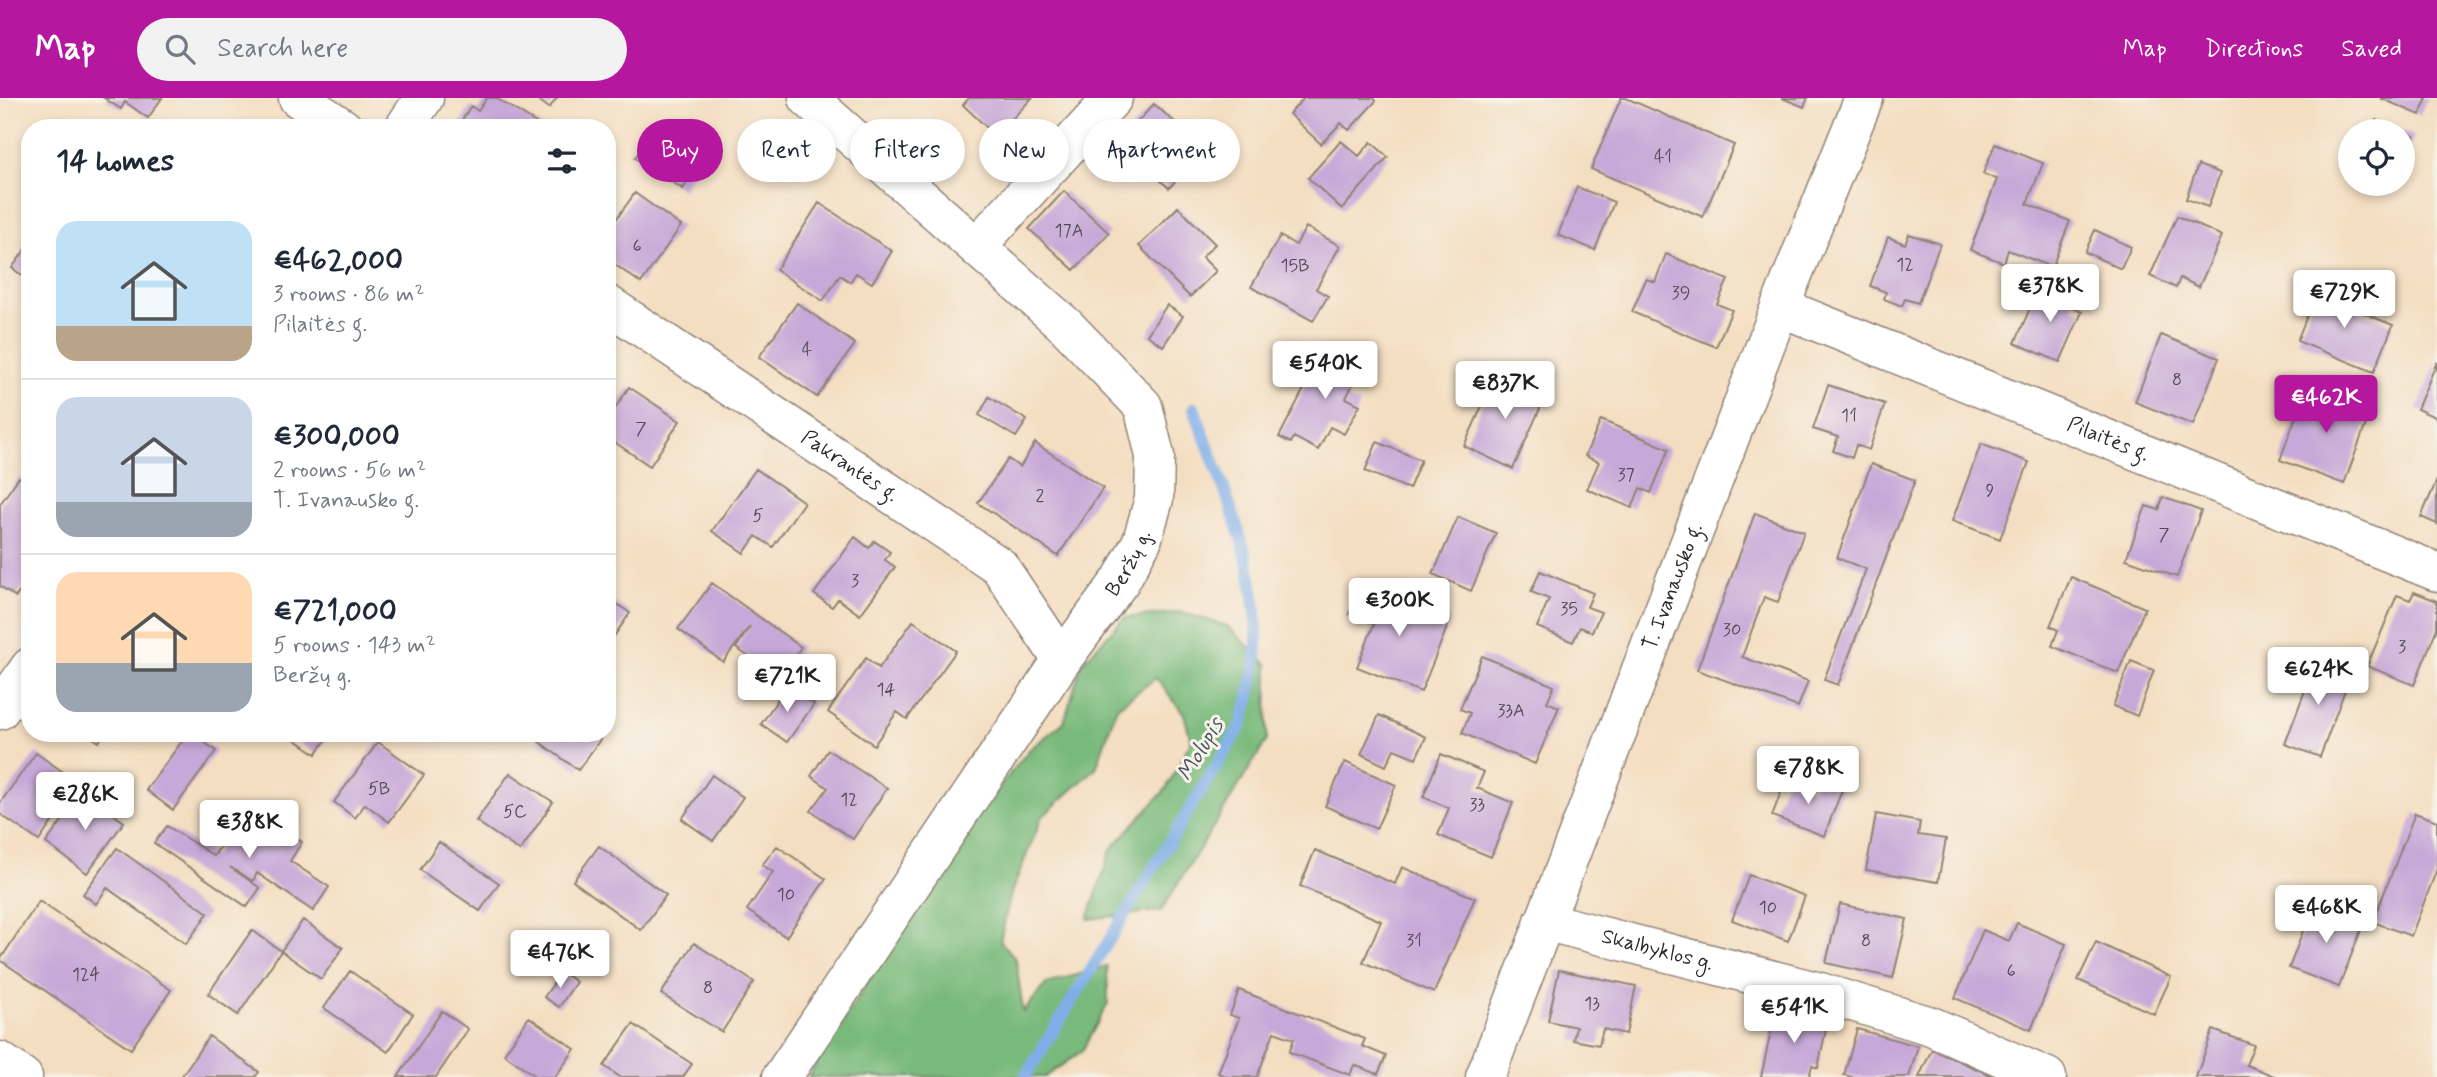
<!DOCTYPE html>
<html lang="en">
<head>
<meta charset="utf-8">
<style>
  :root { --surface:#fff; --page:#f2f2f3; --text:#1f2937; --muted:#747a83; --line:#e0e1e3; --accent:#b5179e }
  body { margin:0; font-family:Mynerve,sans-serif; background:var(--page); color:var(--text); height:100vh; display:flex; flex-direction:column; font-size:26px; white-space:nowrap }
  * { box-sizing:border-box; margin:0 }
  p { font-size:23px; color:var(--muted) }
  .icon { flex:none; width:38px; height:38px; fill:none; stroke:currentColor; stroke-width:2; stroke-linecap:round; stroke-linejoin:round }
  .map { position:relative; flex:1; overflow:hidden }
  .panel { position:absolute; left:21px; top:21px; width:595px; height:623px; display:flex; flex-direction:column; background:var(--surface); border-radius:28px; box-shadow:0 4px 10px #0003 }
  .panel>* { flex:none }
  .hud { position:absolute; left:637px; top:21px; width:665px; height:63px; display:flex; gap:14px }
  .fabs { position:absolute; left:2338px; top:21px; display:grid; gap:14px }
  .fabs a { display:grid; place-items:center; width:77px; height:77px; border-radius:50%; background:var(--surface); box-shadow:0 4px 10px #0003; font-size:35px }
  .price { position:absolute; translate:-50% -60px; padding:0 16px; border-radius:7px; background:#fff; color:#222; font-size:23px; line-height:46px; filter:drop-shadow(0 2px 4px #0008) }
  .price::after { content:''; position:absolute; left:50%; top:42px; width:21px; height:16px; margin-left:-10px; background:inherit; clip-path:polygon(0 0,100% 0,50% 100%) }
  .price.active { background:var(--accent); color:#fff }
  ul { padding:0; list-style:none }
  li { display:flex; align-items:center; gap:21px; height:175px; padding:0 35px }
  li+li { border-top:2px solid var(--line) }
  li span { display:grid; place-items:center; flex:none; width:196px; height:140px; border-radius:21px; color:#555 }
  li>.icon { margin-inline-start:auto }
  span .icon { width:84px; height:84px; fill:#fffc; stroke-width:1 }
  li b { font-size:30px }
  h2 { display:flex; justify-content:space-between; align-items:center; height:84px; padding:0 35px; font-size:30px }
  .pill { padding:0 24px; border-radius:32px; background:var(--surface); box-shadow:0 4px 10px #0003; font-size:24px; line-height:63px }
  .pill.active { background:var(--accent); color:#fff }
  header { display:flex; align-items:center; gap:42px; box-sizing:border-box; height:98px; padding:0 35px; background:var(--accent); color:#fff }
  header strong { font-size:33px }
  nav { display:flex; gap:38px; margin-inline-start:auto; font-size:24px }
  .search { width:490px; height:63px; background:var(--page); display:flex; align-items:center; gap:18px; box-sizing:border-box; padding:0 24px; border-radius:38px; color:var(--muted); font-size:26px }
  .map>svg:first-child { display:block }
  .forest { fill:#79ba7c; stroke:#527254; stroke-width:2 }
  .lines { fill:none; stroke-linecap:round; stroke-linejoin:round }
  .stream { stroke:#7faee9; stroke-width:12 }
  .building { fill:#c8a8d8 }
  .street-casing { stroke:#908476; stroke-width:41 }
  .street { stroke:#fff; stroke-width:38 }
  .labels { text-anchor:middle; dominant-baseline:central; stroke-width:6; stroke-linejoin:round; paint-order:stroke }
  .number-label { font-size:18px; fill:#524a56 }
  .street-label { font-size:21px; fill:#2b2b2b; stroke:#f7f3e8 }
  .water-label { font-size:23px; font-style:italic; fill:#445264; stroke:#f7f3e8 }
</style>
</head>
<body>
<header>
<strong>Map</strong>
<div class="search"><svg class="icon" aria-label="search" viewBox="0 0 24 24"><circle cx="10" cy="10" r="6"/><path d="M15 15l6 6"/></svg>Search here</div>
<nav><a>Map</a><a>Directions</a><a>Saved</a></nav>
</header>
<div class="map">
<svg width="2437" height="979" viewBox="0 0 2437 979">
  <rect width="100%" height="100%" fill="#f7f3e8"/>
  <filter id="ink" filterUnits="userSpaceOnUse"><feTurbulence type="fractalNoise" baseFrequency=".0143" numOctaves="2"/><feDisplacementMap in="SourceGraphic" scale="14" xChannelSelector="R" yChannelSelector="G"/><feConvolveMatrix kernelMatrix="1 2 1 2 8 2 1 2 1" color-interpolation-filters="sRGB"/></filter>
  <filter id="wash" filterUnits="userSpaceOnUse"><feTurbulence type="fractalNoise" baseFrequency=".00686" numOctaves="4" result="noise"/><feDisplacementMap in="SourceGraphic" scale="28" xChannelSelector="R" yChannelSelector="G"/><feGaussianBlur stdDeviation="1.57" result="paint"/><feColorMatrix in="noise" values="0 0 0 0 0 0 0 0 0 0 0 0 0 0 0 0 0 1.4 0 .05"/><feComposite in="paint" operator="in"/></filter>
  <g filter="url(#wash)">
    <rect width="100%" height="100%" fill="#f4dec1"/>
    <path class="forest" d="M 1180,514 L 1227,528 L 1268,567 L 1267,642 L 1161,813 L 1088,821 L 1111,751 L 1166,691 L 1191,643 L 1184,616 L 1156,580 L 1117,609 L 1096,670 L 1042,719 L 1011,795 L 1000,843 L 1016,862 L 1023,914 L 1046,886 L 1107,868 L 1108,905 L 1082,953 L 1045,979 L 808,979 L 957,742 L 1029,652 L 1064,624 L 1082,565 L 1124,520 Z"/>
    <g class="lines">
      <path class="stream" d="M 1025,979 L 1242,626 C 1250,597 1258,568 1257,537 C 1257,461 1219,380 1194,310"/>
    </g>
    <g id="blocks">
      <path class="building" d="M 104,0 L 162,0 L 148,20 L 125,4 L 121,11 Z
        M 487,0 L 496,0 L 544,30 L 457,30 L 471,8 L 478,13 Z
        M 536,0 L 557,0 L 549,10 Z
        M 969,0 L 1032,0 L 996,38 L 963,7 Z
        M 1304,0 L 1374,0 L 1376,3 L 1349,32 L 1341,25 L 1321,46 L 1289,16 Z
        M 1621,0 L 1626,0 L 1734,47 L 1703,119 L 1591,71 Z
        M 1782,0 L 1808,0 L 1804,9 Z
        M 2380,0 L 2427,0 L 2420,17 Z
        M 1154,6 L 1195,42 L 1180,58 L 1190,67 L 1169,90 L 1118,45 Z
        M 2376,22 L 2402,33 L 2371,33 Z
        M 657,27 L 704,57 L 683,91 L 635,60 Z
        M 2403,33 L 2414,38 L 2403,63 Z
        M 1341,43 L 1359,58 L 1371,44 L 1388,59 L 1342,111 L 1308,80 Z
        M 1995,46 L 2043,65 L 2027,106 L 2070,123 L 2052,169 L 2008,152 L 2004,165 L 1970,152 L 1997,81 L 1983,76 Z
        M 2198,67 L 2220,75 L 2208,109 L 2186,101 Z
        M 1577,89 L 1614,104 L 1595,152 L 1558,137 Z
        M 1064,93 L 1109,135 L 1074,172 L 1029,131 Z
        M 635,95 L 681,128 L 641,185 L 607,161 L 607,134 Z
        M 819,105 L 892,153 L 872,185 L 856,175 L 850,184 L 840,177 L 823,203 L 776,172 Z
        M 1178,109 L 1215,146 L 1202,159 L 1216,173 L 1190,199 L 1139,148 Z
        M 2177,118 L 2222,138 L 2199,189 L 2180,180 L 2176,190 L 2150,178 Z
        M 1306,129 L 1340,148 L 1316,191 L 1328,198 L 1313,223 L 1251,189 L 1280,138 L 1296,147 Z
        M 2095,132 L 2131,149 L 2121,171 L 2085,154 Z
        M 1909,136 L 1940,146 L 1918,205 L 1905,201 L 1902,208 L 1884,201 L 1886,194 L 1870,188 L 1888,139 L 1905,146 Z
        M 30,145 L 30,183 L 12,170 Z
        M 1666,156 L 1728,182 L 1717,206 L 1732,212 L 1716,249 L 1632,214 L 1646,181 L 1655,184 Z
        M 2320,185 L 2344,195 L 2339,205 L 2393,227 L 2374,274 L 2297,243 Z
        M 2049,188 L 2075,200 L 2071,209 L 2082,214 L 2060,264 L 2015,245 L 2036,196 L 2044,200 Z
        M 797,205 L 855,246 L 817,299 L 759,259 Z
        M 1167,207 L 1183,218 L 1163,248 L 1147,237 Z
        M 2161,237 L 2219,260 L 2193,327 L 2135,304 Z
        M 1342,250 L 1365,262 L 1346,300 L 1360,307 L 1344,336 L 1330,329 L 1318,352 L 1294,339 L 1291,345 L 1279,339 L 1322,256 L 1336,263 Z
        M 2437,264 L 2437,320 L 2417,311 Z
        M 1497,275 L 1546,297 L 1513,371 L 1464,348 Z
        M 1828,287 L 1885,306 L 1869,352 L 1856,347 L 1852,360 L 1833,353 L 1838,339 L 1813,331 Z
        M 2307,288 L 2371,312 L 2344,386 L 2280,362 Z
        M 629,289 L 680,323 L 650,368 L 607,339 L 607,323 Z
        M 989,299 L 1027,322 L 1016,339 L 979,317 Z
        M 1601,322 L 1669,351 L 1651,395 L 1640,390 L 1632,410 L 1587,391 L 1599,364 L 1585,358 Z
        M 1377,344 L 1421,362 L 1409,391 L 1365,373 Z
        M 1035,345 L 1103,390 L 1058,458 L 978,405 L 1008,361 L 1020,369 Z
        M 1981,346 L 2029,364 L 2000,441 L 1952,423 Z
        M 1871,366 L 1915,382 L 1838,587 L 1824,582 L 1866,471 L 1837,460 Z
        M 756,371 L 804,404 L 773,449 L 756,438 L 744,455 L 712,433 Z
        M 19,379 L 30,386 L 30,478 L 16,499 L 0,488 L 0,406 Z
        M 2437,382 L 2437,426 L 2421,419 Z
        M 2163,399 L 2201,413 L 2177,479 L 2126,461 L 2146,408 L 2159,412 Z
        M 1755,415 L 1804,434 L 1778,504 L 1764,499 L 1742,559 L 1808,583 L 1798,609 L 1697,572 Z
        M 1458,419 L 1496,435 L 1471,493 L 1433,476 Z
        M 855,439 L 869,450 L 874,443 L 890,454 L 885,462 L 895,469 L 860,517 L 838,501 L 832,509 L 814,496 Z
        M 1540,473 L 1593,495 L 1587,509 L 1601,514 L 1592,534 L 1580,529 L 1573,544 L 1537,529 L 1549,501 L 1531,494 Z
        M 2071,479 L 2145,510 L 2118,575 L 2052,548 L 2058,532 L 2050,528 Z
        M 712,485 L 801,549 L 780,580 L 736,550 L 750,528 L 723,564 L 678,531 Z
        M 1361,487 L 1450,522 L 1421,594 L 1357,569 L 1374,526 L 1349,516 Z
        M 2414,494 L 2437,503 L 2437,530 L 2414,587 L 2367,568 L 2397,497 L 2410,502 Z
        M 607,499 L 630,515 L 610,544 L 607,542 Z
        M 913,523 L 956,553 L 907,621 L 897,614 L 874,647 L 828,614 L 866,560 L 879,570 Z
        M 1482,558 L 1554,588 L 1547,604 L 1559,609 L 1535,666 L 1462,635 L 1470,615 L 1460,611 Z
        M 2317,560 L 2352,573 L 2320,659 L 2285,646 Z
        M 2131,563 L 2154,572 L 2137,618 L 2113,608 Z
        M 787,588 L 814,606 L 787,644 L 761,626 Z
        M 1379,617 L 1426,639 L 1416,660 L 1394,651 L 1386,668 L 1361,656 Z
        M 86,635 L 104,635 L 99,644 Z
        M 188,635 L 192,635 L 216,653 L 173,712 L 146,692 Z
        M 286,635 L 331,635 L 316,656 Z
        M 543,635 L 605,635 L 578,672 L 538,643 Z
        M 378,644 L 424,677 L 389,724 L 365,706 L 355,720 L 334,704 Z
        M 828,652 L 887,690 L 853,741 L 811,713 L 828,690 L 811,678 Z
        M 36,655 L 79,685 L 39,743 L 0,716 L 0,705 Z
        M 1441,656 L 1484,674 L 1477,690 L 1513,705 L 1491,759 L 1438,737 L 1449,710 L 1423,699 Z
        M 1345,664 L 1396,687 L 1376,731 L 1325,708 Z
        M 510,675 L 553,704 L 520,753 L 476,723 Z
        M 712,677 L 743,699 L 713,743 L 682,721 Z
        M 1786,681 L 1813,692 L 1816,682 L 1842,692 L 1824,738 L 1772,718 Z
        M 83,694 L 124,724 L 87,775 L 46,745 Z
        M 246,708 L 302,744 L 290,763 L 329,789 L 313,813 L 257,775 L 253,783 L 230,769 L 260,790 L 247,809 L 154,745 L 167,728 L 214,758 Z
        M 2415,715 L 2437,723 L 2437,771 L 2411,838 L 2373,824 Z
        M 1876,716 L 1920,724 L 1918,737 L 1946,741 L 1938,784 L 1866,772 Z
        M 439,744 L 499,785 L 480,813 L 420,772 Z
        M 599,748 L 666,797 L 641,832 L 573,783 Z
        M 777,748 L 826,781 L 786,839 L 747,812 L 773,774 L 762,767 Z
        M 117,750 L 208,815 L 186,846 L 107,790 L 96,806 L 83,796 Z
        M 1315,752 L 1395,786 L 1402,769 L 1475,800 L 1434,895 L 1363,864 L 1381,823 L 1300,788 Z
        M 1749,777 L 1805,798 L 1788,843 L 1732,822 Z
        M 39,803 L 171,892 L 131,951 L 0,862 Z
        M 2314,804 L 2364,824 L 2339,889 L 2289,870 Z
        M 1840,806 L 1907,821 L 1893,880 L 1826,865 Z
        M 303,822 L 343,850 L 321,881 L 281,853 Z
        M 2017,825 L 2066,846 L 2031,932 L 1955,900 L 1983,832 L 2009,843 Z
        M 252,832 L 281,853 L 238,917 L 208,896 Z
        M 2096,844 L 2171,879 L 2154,916 L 2078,882 Z
        M 694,845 L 754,884 L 722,934 L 661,896 Z
        M 1559,872 L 1636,888 L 1626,936 L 1603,931 L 1599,947 L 1573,942 L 1576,929 L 1548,923 Z
        M 350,873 L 413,916 L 388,954 L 324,910 Z
        M 562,874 L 576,884 L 559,909 L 544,899 Z
        M 1239,892 L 1365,941 L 1362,948 L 1386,958 L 1378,976 L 1354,967 L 1350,977 L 1289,954 L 1294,941 L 1274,934 L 1257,979 L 1227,979 L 1218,975 L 1239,920 L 1230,917 Z
        M 1776,910 L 1828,921 L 1818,970 L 1812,968 L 1809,979 L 1761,979 Z
        M 442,913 L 468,931 L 436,979 L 398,979 Z
        M 529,919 L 575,951 L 555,979 L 537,979 L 504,956 Z
        M 633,926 L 692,966 L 683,979 L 620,979 L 604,968 Z
        M 1857,931 L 1918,948 L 1909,979 L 1853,979 L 1844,977 Z
        M 2213,932 L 2254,947 L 2246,967 L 2277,979 L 2196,979 Z
        M 209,938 L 259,974 L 255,979 L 181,979 Z
        M 1932,951 L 1995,979 L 1919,979 Z"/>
    </g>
  </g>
  <g filter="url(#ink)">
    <use href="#blocks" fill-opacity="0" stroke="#908476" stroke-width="2"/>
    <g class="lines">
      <g class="street-casing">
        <g id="street">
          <path d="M 298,0 L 343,30"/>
          <path d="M 404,30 L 424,0"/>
          <path d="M 977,148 L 1113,0"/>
          <path id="s1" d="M 607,206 L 999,468 L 1062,562"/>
          <path id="s2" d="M 1780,209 L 2437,474"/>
          <path d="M 0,612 L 30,569"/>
          <path id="s3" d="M 1544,823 L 1820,894 L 1931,928 L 2047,979"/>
          <path d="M 0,963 L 23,979"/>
          <path id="s4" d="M 782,979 L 1062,562 L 1121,482 L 1142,443 L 1154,401 L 1155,358 L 1143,308 L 1066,228 L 808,0"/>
          <path id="s5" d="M 1485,979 L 1780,209 L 1864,0"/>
        </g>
      </g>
      <use href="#street" class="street"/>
    </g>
  </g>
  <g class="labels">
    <g class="number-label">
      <text x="1663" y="59">41</text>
      <text x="1069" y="133">17A</text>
      <text x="637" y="148">6</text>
      <text x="1905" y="167">12</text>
      <text x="1295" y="168">15B</text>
      <text x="1681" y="195">39</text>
      <text x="807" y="252">4</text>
      <text x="2177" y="282">8</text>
      <text x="1849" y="318">11</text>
      <text x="641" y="331">7</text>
      <text x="1626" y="377">37</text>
      <text x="1990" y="393">9</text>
      <text x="1040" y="398">2</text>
      <text x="758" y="418">5</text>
      <text x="2164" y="437">7</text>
      <text x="855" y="483">3</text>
      <text x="1569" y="511">35</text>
      <text x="1732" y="532">30</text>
      <text x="2402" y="549">3</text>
      <text x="886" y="592">14</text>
      <text x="1511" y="613">33A</text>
      <text x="379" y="691">5B</text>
      <text x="849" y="702">12</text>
      <text x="1477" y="707">33</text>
      <text x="515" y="714">5C</text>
      <text x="786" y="797">10</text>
      <text x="1768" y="810">10</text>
      <text x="1414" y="843">31</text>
      <text x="1866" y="843">8</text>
      <text x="2011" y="873">6</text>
      <text x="86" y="877">124</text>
      <text x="708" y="890">8</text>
      <text x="1592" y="906">13</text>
    </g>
    <g class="street-label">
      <text stroke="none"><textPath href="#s2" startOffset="354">Pilaitės g.</textPath></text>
      <text stroke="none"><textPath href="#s1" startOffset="292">Pakrantės g.</textPath></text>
      <text stroke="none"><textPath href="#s4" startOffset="620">Beržų g.</textPath></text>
      <text stroke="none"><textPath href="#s5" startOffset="525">T. Ivanausko g.</textPath></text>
      <text stroke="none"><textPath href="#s3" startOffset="117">Skalbyklos g.</textPath></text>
    </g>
    <g class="water-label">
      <text transform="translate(1201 652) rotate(-59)">Molupis</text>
    </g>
  </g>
</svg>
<div class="fabs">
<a><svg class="icon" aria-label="locate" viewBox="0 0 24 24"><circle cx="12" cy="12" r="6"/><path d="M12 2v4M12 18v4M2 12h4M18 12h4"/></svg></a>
</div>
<b class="price" style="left:2050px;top:226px">€378K</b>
<b class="price" style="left:2344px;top:232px">€729K</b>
<b class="price" style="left:1325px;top:303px">€540K</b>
<b class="price" style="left:1505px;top:323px">€837K</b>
<b class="price active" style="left:2326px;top:337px">€462K</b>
<b class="price" style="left:1399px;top:540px">€300K</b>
<b class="price" style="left:2318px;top:609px">€624K</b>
<b class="price" style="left:787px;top:616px">€721K</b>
<b class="price" style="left:1808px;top:708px">€788K</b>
<b class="price" style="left:85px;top:734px">€286K</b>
<b class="price" style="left:249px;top:762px">€388K</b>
<b class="price" style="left:2326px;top:847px">€468K</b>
<b class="price" style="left:560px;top:892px">€476K</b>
<b class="price" style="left:1794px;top:947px">€541K</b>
<div class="hud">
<a class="pill active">Buy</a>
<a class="pill">Rent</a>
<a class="pill">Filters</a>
<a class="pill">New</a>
<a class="pill">Apartment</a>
</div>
<section class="panel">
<h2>14 homes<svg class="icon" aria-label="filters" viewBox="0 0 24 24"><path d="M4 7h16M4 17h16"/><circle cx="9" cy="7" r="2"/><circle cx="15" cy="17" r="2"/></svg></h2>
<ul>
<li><span style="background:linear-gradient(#bfe0f5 75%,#b9a48a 0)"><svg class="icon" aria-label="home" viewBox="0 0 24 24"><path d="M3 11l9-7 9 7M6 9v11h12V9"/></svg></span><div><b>€462,000</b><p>3 rooms · 86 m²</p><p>Pilaitės g.</p></div></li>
<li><span style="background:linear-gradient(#c9d6e8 75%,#9aa5b1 0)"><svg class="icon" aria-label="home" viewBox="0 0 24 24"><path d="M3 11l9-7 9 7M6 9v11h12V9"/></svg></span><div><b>€300,000</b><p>2 rooms · 56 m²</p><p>T. Ivanausko g.</p></div></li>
<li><span style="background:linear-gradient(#ffd9b3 65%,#9aa5b1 0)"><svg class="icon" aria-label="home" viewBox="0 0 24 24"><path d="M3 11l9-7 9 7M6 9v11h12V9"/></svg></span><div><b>€721,000</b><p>5 rooms · 143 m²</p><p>Beržų g.</p></div></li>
</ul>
</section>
</div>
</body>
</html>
